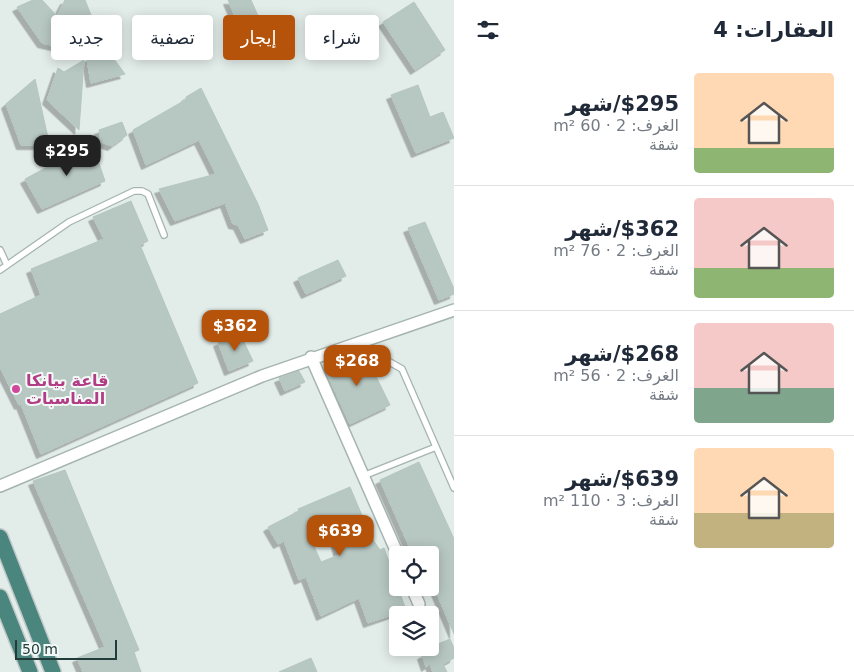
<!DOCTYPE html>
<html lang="ar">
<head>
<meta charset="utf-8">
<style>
  :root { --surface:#fff; --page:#f6f6f7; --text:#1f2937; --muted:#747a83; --line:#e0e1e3; --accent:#b45309 }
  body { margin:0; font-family:"DejaVu Sans","Noto Naskh Arabic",sans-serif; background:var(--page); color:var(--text); direction:rtl; height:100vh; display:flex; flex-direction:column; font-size:19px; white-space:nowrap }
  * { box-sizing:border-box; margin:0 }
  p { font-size:16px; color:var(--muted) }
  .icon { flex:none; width:28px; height:28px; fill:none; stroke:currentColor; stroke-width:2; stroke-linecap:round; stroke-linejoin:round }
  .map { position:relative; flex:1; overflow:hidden; direction:ltr }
  .panel { display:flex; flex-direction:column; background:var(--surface); width:400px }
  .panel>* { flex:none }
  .top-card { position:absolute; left:15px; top:15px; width:364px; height:45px; direction:rtl; display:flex; gap:10px }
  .tools { position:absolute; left:389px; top:546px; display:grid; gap:10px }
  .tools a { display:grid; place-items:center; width:50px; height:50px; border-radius:5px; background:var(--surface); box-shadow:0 2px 12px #0003; font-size:25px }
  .scale { position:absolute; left:15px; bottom:12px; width:102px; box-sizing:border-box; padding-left:5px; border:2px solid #223d39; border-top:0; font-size:14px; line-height:18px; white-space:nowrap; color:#223d39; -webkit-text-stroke:4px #f3f9f6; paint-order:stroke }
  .price { position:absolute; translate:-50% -42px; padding:0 11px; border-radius:10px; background:var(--accent); color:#fff; font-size:16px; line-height:32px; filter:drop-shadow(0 1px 2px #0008) }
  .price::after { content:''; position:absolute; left:50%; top:30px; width:15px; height:11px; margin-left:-8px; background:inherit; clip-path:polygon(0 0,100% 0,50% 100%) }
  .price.current { background:#222; color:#fff }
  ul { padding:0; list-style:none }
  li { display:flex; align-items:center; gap:15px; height:125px; padding:0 20px }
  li+li { border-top:1px solid var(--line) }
  li span { display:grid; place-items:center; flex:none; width:140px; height:100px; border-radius:5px; color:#555 }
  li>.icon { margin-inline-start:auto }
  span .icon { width:60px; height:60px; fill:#fffc; stroke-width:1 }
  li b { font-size:21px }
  h2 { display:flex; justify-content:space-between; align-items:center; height:60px; padding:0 20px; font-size:21px }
  .pill { padding:0 18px; border-radius:5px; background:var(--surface); box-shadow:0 2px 12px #0003; font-size:18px; line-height:45px }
  .pill.current { background:var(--accent); color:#fff }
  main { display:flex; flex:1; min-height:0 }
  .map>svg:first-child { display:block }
  .building { fill:#b7c7c2; stroke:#b5c6c0; fill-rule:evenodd; filter:url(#shadow) }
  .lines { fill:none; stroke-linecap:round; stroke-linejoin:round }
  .service-casing { stroke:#a5b4b1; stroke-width:8 }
  .minor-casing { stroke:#a5b4b1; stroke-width:14 }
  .trunk-casing { stroke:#c1c9c8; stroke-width:18 }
  .service { stroke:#fff; stroke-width:5.5 }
  .minor { stroke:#fff; stroke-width:11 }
  .trunk { stroke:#4a867e; stroke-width:15 }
  .hotel-dot { fill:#d1479c; stroke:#f3f9f6; stroke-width:2 }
  .labels { text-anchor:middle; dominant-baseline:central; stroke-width:4; stroke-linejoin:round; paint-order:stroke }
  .hotel-label { font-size:16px; font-weight:bold; fill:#b23c85; stroke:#f3f9f6; text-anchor:start }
</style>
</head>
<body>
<main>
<section class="panel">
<h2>العقارات: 4<svg class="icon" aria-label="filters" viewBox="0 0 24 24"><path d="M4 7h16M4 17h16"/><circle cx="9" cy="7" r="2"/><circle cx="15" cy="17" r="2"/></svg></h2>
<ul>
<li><span style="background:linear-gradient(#ffd9b3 75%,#8fb573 0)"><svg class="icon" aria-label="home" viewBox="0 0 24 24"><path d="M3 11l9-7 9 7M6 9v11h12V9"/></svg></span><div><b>$295/شهر</b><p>الغرف: 2 · 60 m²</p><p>شقة</p></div></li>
<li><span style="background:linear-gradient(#f6c9c9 70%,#8fb573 0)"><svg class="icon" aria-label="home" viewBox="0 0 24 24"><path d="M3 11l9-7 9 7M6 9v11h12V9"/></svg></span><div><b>$362/شهر</b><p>الغرف: 2 · 76 m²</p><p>شقة</p></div></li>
<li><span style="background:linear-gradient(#f6c9c9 65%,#7fa58c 0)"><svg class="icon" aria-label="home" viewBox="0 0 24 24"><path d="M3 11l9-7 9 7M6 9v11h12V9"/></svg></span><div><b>$268/شهر</b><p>الغرف: 2 · 56 m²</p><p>شقة</p></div></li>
<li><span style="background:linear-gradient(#ffd9b3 65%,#c2b280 0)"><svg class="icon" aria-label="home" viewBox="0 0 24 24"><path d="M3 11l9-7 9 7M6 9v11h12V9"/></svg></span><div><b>$639/شهر</b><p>الغرف: 3 · 110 m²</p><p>شقة</p></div></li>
</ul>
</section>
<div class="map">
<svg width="454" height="672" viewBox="0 0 454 672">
  <defs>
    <filter id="shadow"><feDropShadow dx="-4.5" dy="4.5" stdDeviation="0" flood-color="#0004"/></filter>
  </defs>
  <rect width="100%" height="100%" fill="#e2ece9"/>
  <path class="building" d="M 33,0 L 42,0 L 57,16 L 65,0 L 85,0 L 97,30 L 70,43 L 73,50 L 42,43 L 17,7 Z
    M 228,0 L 251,0 L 270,43 L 251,53 Z
    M 414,2 L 445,50 L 415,70 L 383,22 Z
    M 106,48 L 125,74 L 91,83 L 87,59 Z
    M 84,60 L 79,130 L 47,100 L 58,68 L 64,72 Z
    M 35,79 L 46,129 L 50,145 L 21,145 L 6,104 Z
    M 418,85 L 430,117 L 443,112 L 454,138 L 416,153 L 391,95 Z
    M 201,88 L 258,204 L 268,230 L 245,239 L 238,225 L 233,224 L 225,203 L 175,221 L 159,189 L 216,174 L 199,140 L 146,165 L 133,130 L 187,99 L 186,97 Z
    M 122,122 L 127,135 L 112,146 L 101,142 L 99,130 Z
    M 92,143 L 105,181 L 42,209 L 25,179 Z
    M 131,201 L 148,241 L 140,245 L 198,383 L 41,454 L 21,404 L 19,405 L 0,367 L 0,314 L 41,295 L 31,269 L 104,239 L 93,217 Z
    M 425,222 L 454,289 L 454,294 L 439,300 L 408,228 Z
    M 338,260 L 346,276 L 306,294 L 298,278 Z
    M 240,334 L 253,361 L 229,371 L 218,342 Z
    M 360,350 L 365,354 L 390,405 L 350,424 L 324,367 Z
    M 299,371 L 305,382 L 285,391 L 279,378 Z
    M 419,462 L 454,539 L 454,634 L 430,577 L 430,555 L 413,555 L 380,480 Z
    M 65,470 L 139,650 L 134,652 L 141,672 L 83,672 L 77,658 L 105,647 L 33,481 Z
    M 350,487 L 371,537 L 380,550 L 384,548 L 406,610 L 368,623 L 359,598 L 321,616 L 306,577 L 299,580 L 284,541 L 278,544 L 268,527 L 299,511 L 298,509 ZM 334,535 L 339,555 L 321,562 L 313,544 Z
    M 450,639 L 454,648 L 454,658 L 443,664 L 447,672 L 433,672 L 430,664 L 426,667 L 422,655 L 430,651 L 428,648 Z
    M 311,658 L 317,672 L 279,672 Z"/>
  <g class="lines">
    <g class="service-casing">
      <path id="service" d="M 0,250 L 7,265
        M 0,270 L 69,222 L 134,191 L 142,191 L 148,194 L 164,235
        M 358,344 L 402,369 L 454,488
        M 363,476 L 436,447"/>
    </g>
    <g class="minor-casing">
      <path id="minor" d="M 311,357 L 398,555
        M 0,486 L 262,376 L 454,310
        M 412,588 L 419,604"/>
    </g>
    <g class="trunk-casing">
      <path id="trunk" d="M 0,537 L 53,672
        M 0,597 L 30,672"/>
    </g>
    <use href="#service" class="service"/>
    <use href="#minor" class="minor"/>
    <use href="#trunk" class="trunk"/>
  </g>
  <circle class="hotel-dot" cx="16" cy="389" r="5"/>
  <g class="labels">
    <g class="hotel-label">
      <text x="26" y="380">قاعة بيانكا<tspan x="26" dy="18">المناسبات</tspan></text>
    </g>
  </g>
</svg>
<div class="tools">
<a><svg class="icon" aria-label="locate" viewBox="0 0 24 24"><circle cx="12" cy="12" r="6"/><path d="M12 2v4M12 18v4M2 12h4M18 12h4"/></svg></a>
<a><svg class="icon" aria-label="layers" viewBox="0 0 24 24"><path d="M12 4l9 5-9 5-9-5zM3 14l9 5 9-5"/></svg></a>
</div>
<div class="scale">50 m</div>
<b class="price current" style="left:67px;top:177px">$295</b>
<b class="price" style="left:235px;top:352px">$362</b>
<b class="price" style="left:357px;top:387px">$268</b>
<b class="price" style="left:340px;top:557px">$639</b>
<div class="top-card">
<a class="pill">شراء</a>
<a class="pill current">إيجار</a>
<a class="pill">تصفية</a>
<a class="pill">جديد</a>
</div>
</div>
</main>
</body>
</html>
